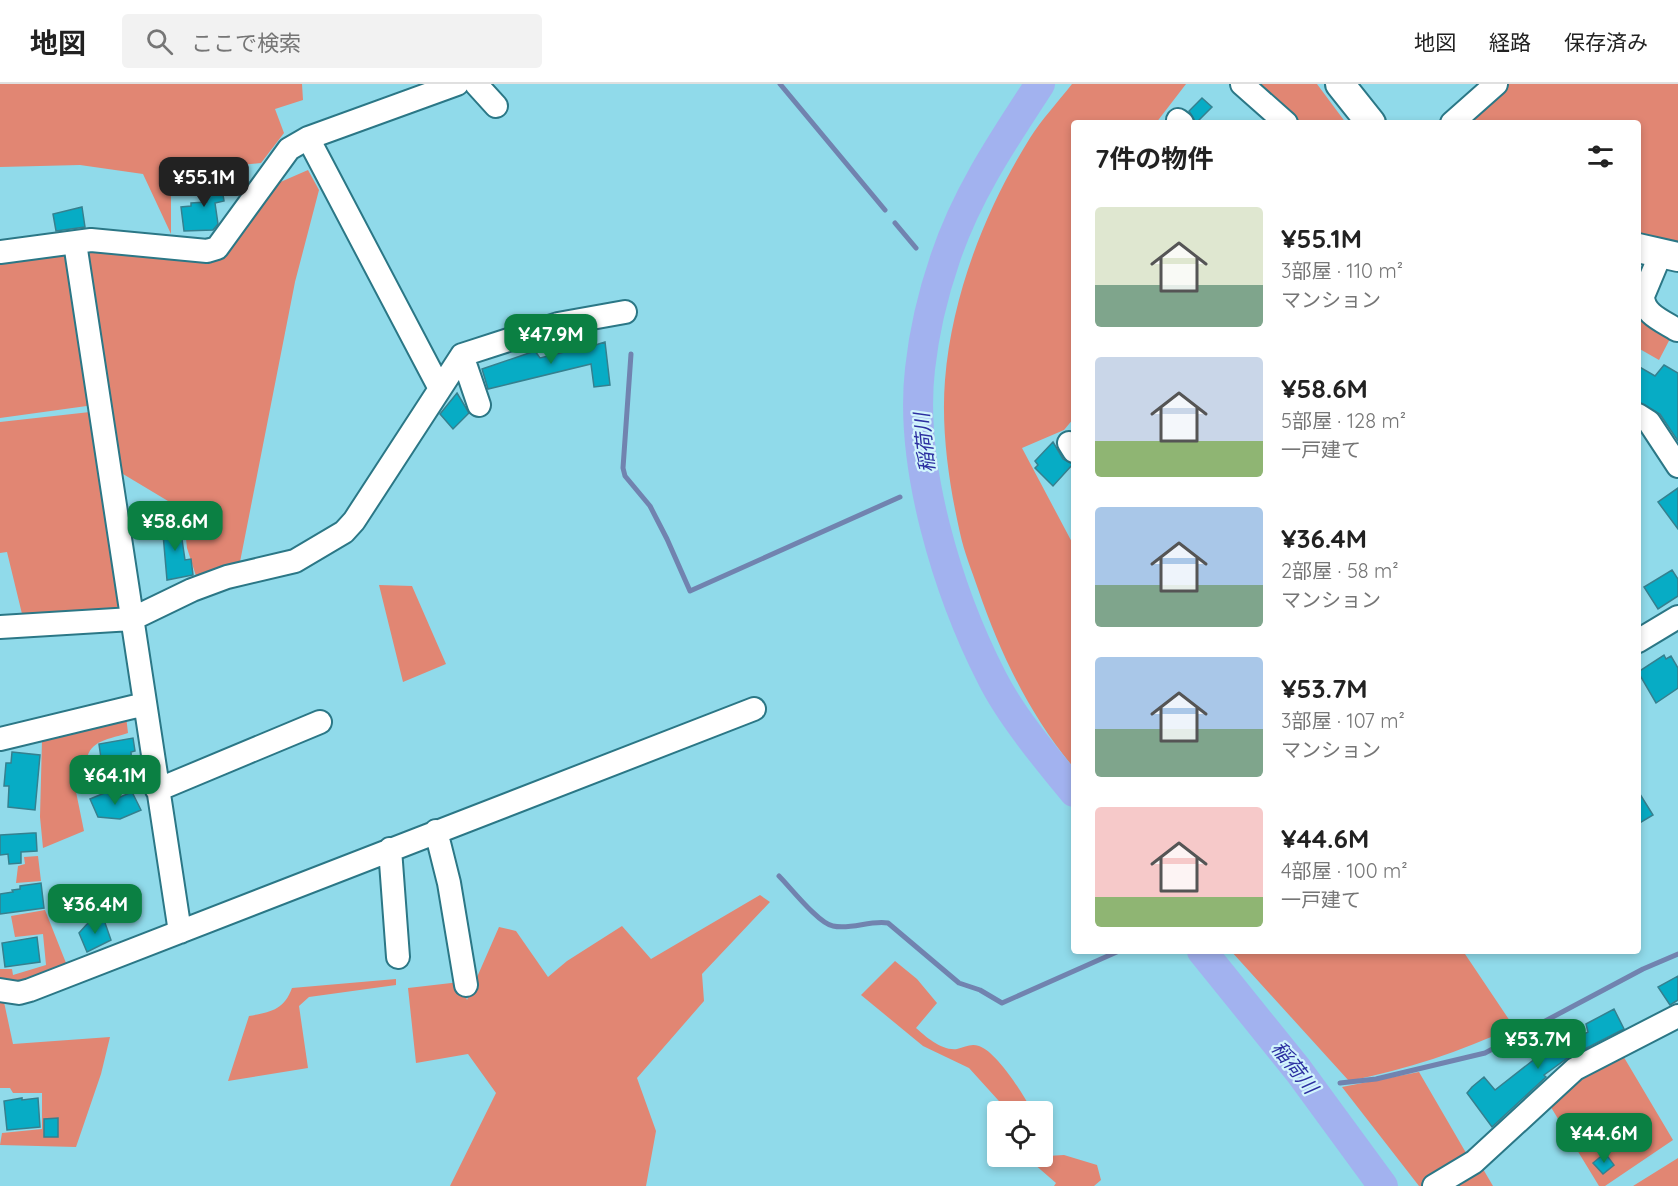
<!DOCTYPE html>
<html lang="ja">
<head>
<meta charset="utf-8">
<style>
  :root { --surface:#fff; --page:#f2f2f2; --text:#222; --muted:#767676; --line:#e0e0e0; --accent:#0b8043 }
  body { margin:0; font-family:Quicksand,"Noto Sans JP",sans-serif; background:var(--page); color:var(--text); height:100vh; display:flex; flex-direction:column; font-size:22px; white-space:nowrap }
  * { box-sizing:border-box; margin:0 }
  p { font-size:20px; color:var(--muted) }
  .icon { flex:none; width:33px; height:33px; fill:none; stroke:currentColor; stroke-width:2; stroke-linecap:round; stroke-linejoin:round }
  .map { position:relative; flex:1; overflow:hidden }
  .panel { position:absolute; left:1071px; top:36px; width:570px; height:834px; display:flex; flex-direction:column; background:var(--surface); border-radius:6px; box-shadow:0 3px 9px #0003 }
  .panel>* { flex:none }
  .tools { position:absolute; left:987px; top:1017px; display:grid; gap:12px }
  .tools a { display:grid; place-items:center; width:66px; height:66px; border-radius:6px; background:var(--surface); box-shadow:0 3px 9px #0003; font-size:30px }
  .price { position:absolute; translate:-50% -51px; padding:0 14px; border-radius:12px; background:var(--accent); color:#fff; font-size:20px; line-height:39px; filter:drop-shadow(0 2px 3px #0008) }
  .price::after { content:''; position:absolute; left:50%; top:36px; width:18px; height:14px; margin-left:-9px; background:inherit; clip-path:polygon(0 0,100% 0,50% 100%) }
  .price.selected { background:#222; color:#fff }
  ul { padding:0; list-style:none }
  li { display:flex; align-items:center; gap:18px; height:150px; padding:0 24px }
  li span { display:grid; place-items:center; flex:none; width:168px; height:120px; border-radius:6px; color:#555 }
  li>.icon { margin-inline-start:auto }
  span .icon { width:72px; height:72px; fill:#fffc; stroke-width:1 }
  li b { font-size:26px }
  h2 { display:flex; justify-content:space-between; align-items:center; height:72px; padding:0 24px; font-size:26px }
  header { display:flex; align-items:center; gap:36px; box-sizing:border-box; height:84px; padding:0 30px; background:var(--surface); border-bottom:2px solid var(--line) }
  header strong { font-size:28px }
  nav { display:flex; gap:33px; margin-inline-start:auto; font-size:21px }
  .search { width:420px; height:54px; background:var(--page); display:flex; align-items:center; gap:15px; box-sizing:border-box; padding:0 21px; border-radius:6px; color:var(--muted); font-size:22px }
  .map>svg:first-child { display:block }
  .green { fill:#e18673 }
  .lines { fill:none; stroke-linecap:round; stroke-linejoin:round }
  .stream { stroke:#7183af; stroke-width:5 }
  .river { stroke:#a2b2ef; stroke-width:30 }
  .building { fill:#07acc5; stroke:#35808f; stroke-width:1.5 }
  .minor-casing { stroke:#2b7786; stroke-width:26 }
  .major-casing { stroke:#2b7786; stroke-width:32 }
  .minor { stroke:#fff; stroke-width:22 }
  .major { stroke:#fff; stroke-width:28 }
  .labels { text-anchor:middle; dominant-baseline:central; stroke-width:4.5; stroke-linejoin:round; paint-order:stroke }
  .water-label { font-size:20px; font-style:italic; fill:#2c2fa1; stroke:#d1f4fc }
</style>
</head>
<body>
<header>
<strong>地図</strong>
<div class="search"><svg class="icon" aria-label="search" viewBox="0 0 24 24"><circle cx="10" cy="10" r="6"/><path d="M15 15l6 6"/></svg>ここで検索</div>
<nav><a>地図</a><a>経路</a><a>保存済み</a></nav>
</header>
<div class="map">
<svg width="1678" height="1102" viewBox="0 0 1678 1102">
  <rect width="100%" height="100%" fill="#90daea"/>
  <path class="green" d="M 0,0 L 302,0 L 303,16 L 275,25 L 284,49 L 261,79 L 211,84 L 171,108 L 171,150 L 143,90 L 80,81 L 0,83 Z
    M 1072,0 L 1186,0 L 1156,39 L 1074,39 L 1074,334 L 1064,346 L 1022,364 L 1074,462 L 1074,684 C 1030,632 1000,569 978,505 C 972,487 964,468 960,449 C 949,400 941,346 945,296 C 952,211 985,126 1030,54 C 1042,35 1058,18 1072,0 Z
    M 1253,0 L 1317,0 L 1346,39 L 1295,39 Z
    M 1509,0 L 1678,0 L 1678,159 L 1638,148 L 1638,39 L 1462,39 Z
    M 308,86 L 319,106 L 295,198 L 239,483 L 197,495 L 187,464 L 183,426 L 123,390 L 116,389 L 84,168 L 91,161 L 204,173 L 269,103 Z
    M 55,168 L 69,171 L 94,321 L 0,334 L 0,175 Z
    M 1644,231 L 1673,249 L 1659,276 L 1638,264 L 1638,240 Z
    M 90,328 L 124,519 L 118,526 L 23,534 L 7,468 L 0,469 L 0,338 Z
    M 379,501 L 412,502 L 446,580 L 403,598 Z
    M 126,632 L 128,649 C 99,658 85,657 85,692 L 74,698 L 84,747 L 43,764 L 40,733 L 42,656 Z
    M 38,772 L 41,797 L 16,799 L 18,782 L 25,780 L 24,773 Z
    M 760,811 L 770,818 L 702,890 L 704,917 L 637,994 L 656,1047 L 646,1102 L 450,1102 L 496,1009 L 468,970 L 416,979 L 408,904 L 460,898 L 467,916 L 499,843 L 516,847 L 548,893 L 567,877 L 622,842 L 651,875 Z
    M 45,826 L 68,884 L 21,902 L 0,899 L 0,885 L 12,885 L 13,891 L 46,881 L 43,850 L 15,853 L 11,832 Z
    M 1231,867 L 1463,867 L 1514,943 C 1459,968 1408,985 1349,997 Z
    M 895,877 L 917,895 L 937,919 L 916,944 C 926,953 942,967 957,965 C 965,963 971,959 979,962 C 997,968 1024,1011 1032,1027 L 1008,1027 L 969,984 L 923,962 L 861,911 Z
    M 396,895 L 396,901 L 309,913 L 299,922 L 308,984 L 228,997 L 249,932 C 271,928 284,926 292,904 Z
    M 0,918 L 4,918 L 13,960 L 110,953 L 101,990 L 76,1063 L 0,1061 L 2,1049 L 42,1045 L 42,1009 L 13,1009 L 10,1004 L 0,1004 Z
    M 1622,970 L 1673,1056 L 1605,1102 L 1599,1102 L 1549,1020 L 1591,986 Z
    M 1419,988 L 1469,1074 L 1423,1102 L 1419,1102 L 1342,1003 Z
    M 1043,1063 L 1047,1072 L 1064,1071 L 1097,1081 L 1101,1096 L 1094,1102 L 1054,1102 L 1056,1099 L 1026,1073 L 1042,1072 Z
    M 1678,1074 L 1678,1102 L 1633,1102 Z
    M 1483,1085 L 1493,1102 L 1456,1102 Z"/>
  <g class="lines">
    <path class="stream" d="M 780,0 L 885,126
      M 895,139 L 916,164
      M 631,270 L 623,384 L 625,392 L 650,422 L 667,455 L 690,507 L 900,413
      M 779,792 C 790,803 819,840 833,842 C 851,846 870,836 888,839 L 959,899 L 980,906 L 1002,919 L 1119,867
      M 1340,999 L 1376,995 L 1485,969 L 1643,885 L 1678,870"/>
    <path class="river" d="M 1040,0 C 1004,55 966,111 945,175 C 933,210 924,248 920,285 C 909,382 948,508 992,594 C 1011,632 1047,675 1074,708
      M 1202,867 L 1298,986 L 1383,1102"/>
  </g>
  <path class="building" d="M 1202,14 L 1212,23 L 1196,39 L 1189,27 Z
    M 220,92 L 224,117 L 215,119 L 218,140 L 213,146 L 184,147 L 181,123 L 191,122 L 191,119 L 207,118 L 204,95 Z
    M 82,123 L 85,143 L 56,147 L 53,130 Z
    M 588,254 L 592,262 L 605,258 L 610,301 L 594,303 L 591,280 L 488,305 L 482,285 L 535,267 L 540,274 L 569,267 L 568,263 L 577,261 L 577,257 Z
    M 1664,281 L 1678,289 L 1678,357 L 1660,330 L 1638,318 L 1638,282 L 1655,292 Z
    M 457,309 L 469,329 L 453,345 L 440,330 Z
    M 1053,358 L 1063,375 L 1073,380 L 1053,402 L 1035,384 L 1038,381 L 1035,377 Z
    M 1678,404 L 1678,445 L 1658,418 Z
    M 179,435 L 185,476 L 191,475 L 193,491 L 167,496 L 162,438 Z
    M 1672,486 L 1678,495 L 1678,512 L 1658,525 L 1644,503 Z
    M 1664,571 L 1666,575 L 1671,572 L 1678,584 L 1678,604 L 1656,619 L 1638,588 Z
    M 133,654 L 135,667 L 131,668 L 132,683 L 103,688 L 99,660 Z
    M 12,668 L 40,671 L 35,726 L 8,723 L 9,702 L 4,702 L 6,679 L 11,679 Z
    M 1638,707 L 1653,731 L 1638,740 Z
    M 107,708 L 113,716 L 132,708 L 141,726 L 120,735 L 98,733 L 90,715 Z
    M 33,749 L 36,749 L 37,767 L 21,768 L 21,779 L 9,780 L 8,770 L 0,771 L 0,751 Z
    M 41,799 L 44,824 L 0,830 L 0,810 L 13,808 L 12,806 L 20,805 L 20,802 Z
    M 103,833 L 111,856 L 87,868 L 79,849 L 87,840 Z
    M 37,853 L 40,878 L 5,883 L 2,859 Z
    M 1678,892 L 1678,916 L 1670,921 L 1658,903 Z
    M 1614,925 L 1624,945 L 1569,973 L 1544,991 L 1546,993 L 1492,1043 L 1467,1009 L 1472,1003 L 1484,993 L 1495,1006 L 1550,963 L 1560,958 L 1562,961 L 1588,948 L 1586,940 Z
    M 22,1014 L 22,1016 L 38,1014 L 40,1043 L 7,1046 L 4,1017 Z
    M 58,1034 L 58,1053 L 44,1053 L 44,1035 Z
    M 1605,1069 L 1614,1081 L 1603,1090 L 1593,1079 Z"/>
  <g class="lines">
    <g class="minor-casing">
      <path id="minor" d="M 476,0 L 496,22
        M 1242,0 L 1286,39
        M 1178,36 L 1182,39
        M 1452,39 L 1496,0
        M 308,54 L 439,303
        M 75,159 L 180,848
        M 0,168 L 91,156 L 207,167 L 217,164 L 289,65 L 308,54 L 457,0
        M 1661,169 L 1643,212 C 1643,230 1663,237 1677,246
        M 462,271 L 479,321
        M 1638,331 L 1649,338 L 1678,382
        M 1069,359 L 1074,367
        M 0,543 L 132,535 L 192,506 L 227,493 L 295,477 L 344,448 L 354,437 L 462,271 L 558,240 L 625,228
        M 1638,557 L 1678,533
        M 0,655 L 145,620
        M 157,706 L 320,638
        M 436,747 L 449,799 L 466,901
        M 390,765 L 398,873
        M 0,906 L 19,909 L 30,906 L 754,625
        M 1434,1102 L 1474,1078 L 1575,985 L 1678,932"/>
    </g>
    <g class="major-casing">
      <path id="major" d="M 1340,0 L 1371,39
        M 1638,164 L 1678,173"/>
    </g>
    <use href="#minor" class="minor"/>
    <use href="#major" class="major"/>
  </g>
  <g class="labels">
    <g class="water-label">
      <text transform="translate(924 359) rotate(-96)">稲荷川</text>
      <text transform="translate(1295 983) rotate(52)">稲荷川</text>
    </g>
  </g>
</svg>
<div class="tools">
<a><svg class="icon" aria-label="locate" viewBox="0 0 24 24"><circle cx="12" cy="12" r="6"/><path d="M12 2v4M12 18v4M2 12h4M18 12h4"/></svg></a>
</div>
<b class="price selected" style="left:204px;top:124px">¥55.1M</b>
<b class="price" style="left:551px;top:281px">¥47.9M</b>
<b class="price" style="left:175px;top:468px">¥58.6M</b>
<b class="price" style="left:115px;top:722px">¥64.1M</b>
<b class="price" style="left:95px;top:851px">¥36.4M</b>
<b class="price" style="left:1538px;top:986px">¥53.7M</b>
<b class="price" style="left:1604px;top:1080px">¥44.6M</b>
<section class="panel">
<h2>7件の物件<svg class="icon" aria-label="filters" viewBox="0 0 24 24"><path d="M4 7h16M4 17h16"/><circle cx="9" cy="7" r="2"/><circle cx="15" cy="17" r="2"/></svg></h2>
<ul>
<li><span style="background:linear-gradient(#dfe7d0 65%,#7fa58c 0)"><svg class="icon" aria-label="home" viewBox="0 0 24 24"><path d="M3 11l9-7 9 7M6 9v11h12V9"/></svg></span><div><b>¥55.1M</b><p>3部屋 · 110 m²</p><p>マンション</p></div></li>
<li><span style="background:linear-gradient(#c9d6e8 70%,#8fb573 0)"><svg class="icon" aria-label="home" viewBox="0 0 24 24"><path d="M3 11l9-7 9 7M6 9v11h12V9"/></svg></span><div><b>¥58.6M</b><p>5部屋 · 128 m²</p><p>一戸建て</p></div></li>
<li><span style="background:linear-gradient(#a9c7e8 65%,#7fa58c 0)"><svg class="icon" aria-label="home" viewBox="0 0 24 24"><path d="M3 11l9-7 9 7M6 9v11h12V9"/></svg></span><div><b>¥36.4M</b><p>2部屋 · 58 m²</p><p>マンション</p></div></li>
<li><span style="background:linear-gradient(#a9c7e8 60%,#7fa58c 0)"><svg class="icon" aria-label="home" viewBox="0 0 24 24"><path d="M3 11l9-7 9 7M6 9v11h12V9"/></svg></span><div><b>¥53.7M</b><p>3部屋 · 107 m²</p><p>マンション</p></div></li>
<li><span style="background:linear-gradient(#f6c9c9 75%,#8fb573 0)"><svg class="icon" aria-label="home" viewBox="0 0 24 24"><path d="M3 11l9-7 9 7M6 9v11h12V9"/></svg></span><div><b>¥44.6M</b><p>4部屋 · 100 m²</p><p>一戸建て</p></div></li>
</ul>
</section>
</div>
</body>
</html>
